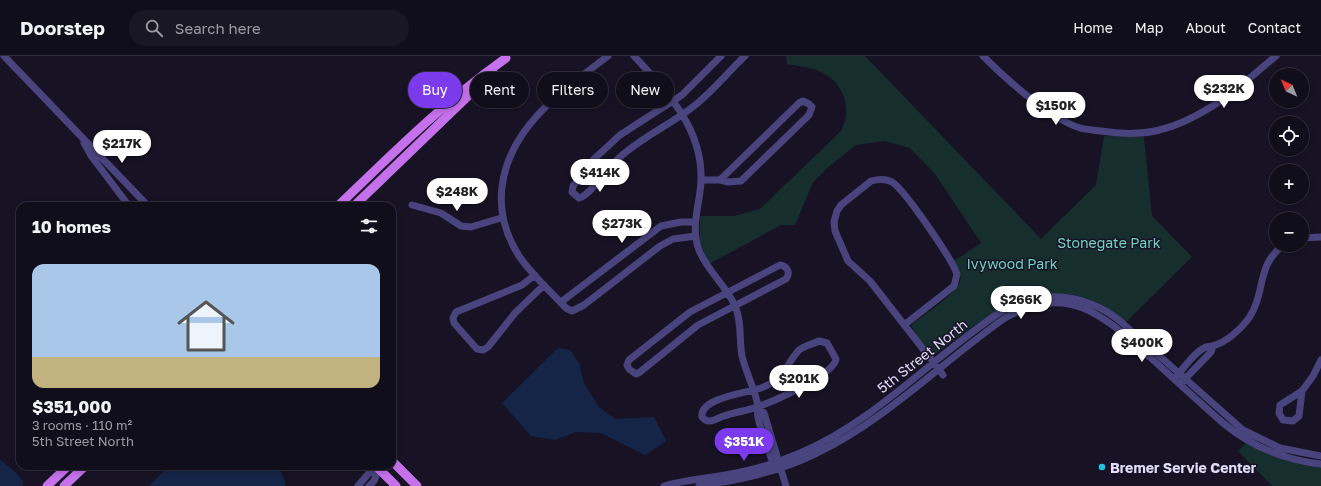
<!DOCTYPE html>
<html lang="en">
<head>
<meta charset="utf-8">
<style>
  :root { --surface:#110e1c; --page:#1a1725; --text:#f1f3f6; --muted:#9c9ca3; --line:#302e3b; --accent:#7c3aed }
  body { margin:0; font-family:"Golos Text",sans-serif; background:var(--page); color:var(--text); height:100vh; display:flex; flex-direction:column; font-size:15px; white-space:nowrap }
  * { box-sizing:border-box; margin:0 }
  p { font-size:13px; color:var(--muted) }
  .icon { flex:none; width:22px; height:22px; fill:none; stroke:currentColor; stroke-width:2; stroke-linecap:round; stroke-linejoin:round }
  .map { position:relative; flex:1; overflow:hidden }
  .side { position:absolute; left:16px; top:146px; width:380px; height:268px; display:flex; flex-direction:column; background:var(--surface); border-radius:12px; box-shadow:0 2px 6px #0003,0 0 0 1px var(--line) }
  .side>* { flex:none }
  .top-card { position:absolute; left:408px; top:16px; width:380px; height:36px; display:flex; gap:8px }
  .needle { width:26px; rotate:316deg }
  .fabs { position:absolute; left:1269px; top:12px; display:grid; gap:8px }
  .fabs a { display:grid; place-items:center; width:40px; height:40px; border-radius:50%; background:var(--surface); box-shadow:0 2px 6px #0003,0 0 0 1px var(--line); font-size:20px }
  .price { position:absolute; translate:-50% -34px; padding:0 9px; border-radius:14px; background:#fff; color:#222; font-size:13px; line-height:26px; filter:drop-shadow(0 1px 2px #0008) }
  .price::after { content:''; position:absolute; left:50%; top:24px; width:12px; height:9px; margin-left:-6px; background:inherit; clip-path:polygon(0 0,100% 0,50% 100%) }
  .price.current { background:var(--accent); color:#fff }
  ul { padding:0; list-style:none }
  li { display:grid; align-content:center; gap:8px; height:212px; padding:0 16px }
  li span { display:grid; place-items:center; height:124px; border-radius:12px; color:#555 }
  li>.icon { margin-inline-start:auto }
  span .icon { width:72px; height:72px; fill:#fffc; stroke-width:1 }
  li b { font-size:17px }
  h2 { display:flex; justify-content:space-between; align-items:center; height:48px; padding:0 16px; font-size:17px }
  .pill { padding:0 14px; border-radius:18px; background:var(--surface); box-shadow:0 2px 6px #0003,0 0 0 1px var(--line); font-size:14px; line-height:36px }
  .pill.current { background:var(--accent); color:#fff }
  header { display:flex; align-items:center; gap:24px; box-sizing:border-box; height:56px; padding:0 20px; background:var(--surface); border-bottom:1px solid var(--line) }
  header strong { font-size:19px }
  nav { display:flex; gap:22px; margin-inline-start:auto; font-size:14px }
  .search { width:280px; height:36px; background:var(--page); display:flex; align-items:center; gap:10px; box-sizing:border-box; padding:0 14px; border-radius:22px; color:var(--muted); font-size:15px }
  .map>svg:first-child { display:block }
  .green { fill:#172e2f }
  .water { fill:#152547 }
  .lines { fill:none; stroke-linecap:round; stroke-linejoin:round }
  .minor { stroke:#4a447e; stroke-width:7 }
  .major { stroke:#c671ec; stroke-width:9 }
  .poi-dot { fill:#21c1e1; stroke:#171325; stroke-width:1.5 }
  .labels { text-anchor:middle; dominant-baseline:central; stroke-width:3; stroke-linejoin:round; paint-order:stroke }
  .park-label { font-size:14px; fill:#70d2c0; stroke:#171325 }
  .street-label { font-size:14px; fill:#e1dcfa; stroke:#171325 }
  .poi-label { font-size:14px; font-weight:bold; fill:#e1dcfa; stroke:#171325; text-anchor:start }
</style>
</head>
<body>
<header>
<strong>Doorstep</strong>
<div class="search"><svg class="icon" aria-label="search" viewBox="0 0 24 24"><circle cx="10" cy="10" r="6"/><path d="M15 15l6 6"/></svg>Search here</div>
<nav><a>Home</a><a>Map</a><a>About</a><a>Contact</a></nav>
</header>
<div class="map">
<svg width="1321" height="430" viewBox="0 0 1321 430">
  <rect width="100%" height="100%" fill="#171325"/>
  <path class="green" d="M 786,0 L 865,0 L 1041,183 L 1096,129 L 1104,80 L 1144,81 L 1152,160 L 1192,201 L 1126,266 C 1119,261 1111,254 1104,250 C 1040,215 983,262 934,299 L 919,283 L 911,269 C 923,259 956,239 960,225 C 963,217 957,211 954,205 L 981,187 L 935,118 L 910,92 L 884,85 L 856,89 L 827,112 L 813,126 L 795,169 L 781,169 L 709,208 L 700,186 L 700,160 L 734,160 L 760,153 L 841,75 C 852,55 845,28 823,17 C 812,11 799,10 787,8 Z
    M 1246,387 L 1321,410 L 1321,430 L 1272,430 L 1238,395 Z"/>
  <path class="water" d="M 558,292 L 570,294 L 579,307 L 584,327 L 599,351 L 615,363 L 654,361 L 666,385 L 645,399 L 601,377 L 576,376 L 555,384 L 531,380 L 502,347 Z
    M 0,403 C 8,411 23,418 23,430 L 0,430 Z
    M 169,410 L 279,410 L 286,430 L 149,430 Z"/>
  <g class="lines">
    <path class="minor" d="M 4,0 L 148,150
      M 608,0 C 563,34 509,71 502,131 C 499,156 505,178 519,200 C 532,219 550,235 566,252 L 572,255 L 584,249 L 660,190 L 673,183 L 696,180
      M 634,0 C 667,36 703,72 701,125 C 700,148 690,171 699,194 C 707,215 726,229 735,250 C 742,265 739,284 742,300 C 746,317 755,333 758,350 C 758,353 757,358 758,361 C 761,377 768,392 773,407 L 777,410
      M 721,0 L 682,39 L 620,79 L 594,103 L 573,130 L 572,136 L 579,142 C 590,140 608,111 619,102 C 642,81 670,69 694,50 C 713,35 728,16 745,0
      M 983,0 C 1006,23 1049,62 1080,72 C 1087,74 1095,74 1101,75 C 1145,82 1174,74 1211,51 C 1234,37 1255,17 1276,0
      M 84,87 L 92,101 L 129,150
      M 701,124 L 720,124 L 727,126 L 741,125 L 809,59 L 812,51 L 809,48 L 803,45 L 799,47 L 720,124
      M 412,149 L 441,157 L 461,170 L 471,171 L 501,162
      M 1302,182 L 1321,181
      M 780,209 C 787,210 791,216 786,223 L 698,269 L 640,316 L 636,318 L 629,313 L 627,309 L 629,304 L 690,256 Z
      M 535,219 L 522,229 L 456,256 L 453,262 L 454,267 L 477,293 L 483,294 L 488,291 L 515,257 L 544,229
      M 561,246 L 661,170 L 681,166 L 695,166
      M 904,269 L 954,230 L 957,218 C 952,203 904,133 892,126 C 885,122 878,123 871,125 L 841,149 L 837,155 L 834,166 L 835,175 L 848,205 L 870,225 L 934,307 L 943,319
      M 819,285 L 827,287 L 836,303 C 834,319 772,346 757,351 C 746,355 735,356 724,360 C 719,361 715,365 710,365 C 706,365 705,364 702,361 C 699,342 747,337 761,332 C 787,322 783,312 799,294 C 804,290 813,288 819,285 Z
      M 1176,321 C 1184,312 1194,296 1206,291 C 1210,290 1209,291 1212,290 C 1226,287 1241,273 1249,262 C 1266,237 1256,208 1284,189
      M 1182,326 L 1211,296 L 1213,290
      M 1302,335 L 1299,360 L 1293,365 L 1283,364 L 1279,357 L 1280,349 L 1302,335 L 1313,320 L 1321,304
      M 758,351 L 764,357 L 786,430
      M 358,430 L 368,418 L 381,410
      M 369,430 L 374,425 L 379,413
      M 664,430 C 688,423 712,422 736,417 C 758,413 779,406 800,397 C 876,365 933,300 1002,255 C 1042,233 1085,237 1120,265 L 1243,374 L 1280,392 L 1321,400
      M 699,430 C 739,424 778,416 815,398 C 885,365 942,306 1005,262 C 1069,225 1105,261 1151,302 C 1175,324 1199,346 1223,367 C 1252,391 1284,404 1321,408"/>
    <path class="major" d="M 338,150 C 393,97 444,46 506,2
      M 354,150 L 493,16
      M 392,405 L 417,430
      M 376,410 L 396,430
      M 47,430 L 68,410
      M 64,430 L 85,410"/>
  </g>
  <circle class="poi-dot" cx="1102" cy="411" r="4"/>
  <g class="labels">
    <g class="park-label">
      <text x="1109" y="186">Stonegate Park</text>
      <text x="1012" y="207">Ivywood Park</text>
    </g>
    <g class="street-label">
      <text transform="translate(922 300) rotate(-38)">5th Street North</text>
    </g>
    <g class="poi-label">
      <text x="1110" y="411">Bremer Servie Center</text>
    </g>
  </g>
</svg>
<div class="fabs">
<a><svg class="needle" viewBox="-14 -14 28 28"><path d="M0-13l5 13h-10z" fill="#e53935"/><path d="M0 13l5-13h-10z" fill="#9c9ca3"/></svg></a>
<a><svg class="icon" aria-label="locate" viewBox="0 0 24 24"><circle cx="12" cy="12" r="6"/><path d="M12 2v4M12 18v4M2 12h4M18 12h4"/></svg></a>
<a>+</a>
<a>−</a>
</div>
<b class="price" style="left:1224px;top:53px">$232K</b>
<b class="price" style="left:1056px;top:70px">$150K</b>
<b class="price" style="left:122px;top:108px">$217K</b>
<b class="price" style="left:600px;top:137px">$414K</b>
<b class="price" style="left:457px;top:156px">$248K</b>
<b class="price" style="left:622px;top:188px">$273K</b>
<b class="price" style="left:1021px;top:264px">$266K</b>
<b class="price" style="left:1142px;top:307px">$400K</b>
<b class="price" style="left:799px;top:343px">$201K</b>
<b class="price current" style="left:744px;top:406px">$351K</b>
<div class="top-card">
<a class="pill current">Buy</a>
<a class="pill">Rent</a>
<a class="pill">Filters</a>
<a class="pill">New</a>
</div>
<section class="side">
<h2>10 homes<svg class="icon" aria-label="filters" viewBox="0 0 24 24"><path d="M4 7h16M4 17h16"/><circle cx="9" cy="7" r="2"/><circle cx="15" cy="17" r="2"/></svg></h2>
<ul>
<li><span style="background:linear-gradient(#a9c7e8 75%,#c2b280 0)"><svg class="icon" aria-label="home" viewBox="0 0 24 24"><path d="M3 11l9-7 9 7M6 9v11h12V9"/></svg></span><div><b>$351,000</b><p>3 rooms · 110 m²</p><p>5th Street North</p></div></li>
</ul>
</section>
</div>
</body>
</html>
